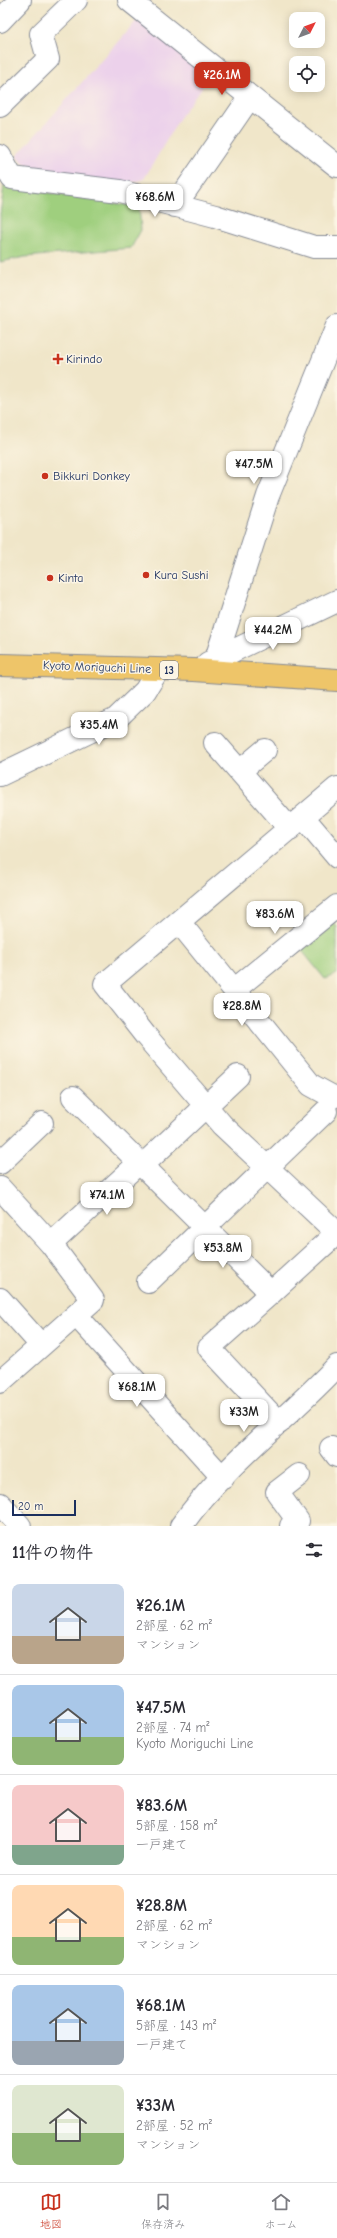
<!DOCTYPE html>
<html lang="ja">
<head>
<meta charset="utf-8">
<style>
  :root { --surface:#fff; --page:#f2f2f3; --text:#2b2b33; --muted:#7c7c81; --line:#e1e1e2; --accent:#c8321e }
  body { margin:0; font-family:"Comic Neue","Klee One",sans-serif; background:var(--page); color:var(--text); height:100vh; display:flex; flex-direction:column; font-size:15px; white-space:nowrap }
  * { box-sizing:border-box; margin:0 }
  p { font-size:13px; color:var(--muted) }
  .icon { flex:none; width:22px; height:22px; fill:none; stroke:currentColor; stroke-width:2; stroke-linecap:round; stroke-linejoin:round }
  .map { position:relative; height:1526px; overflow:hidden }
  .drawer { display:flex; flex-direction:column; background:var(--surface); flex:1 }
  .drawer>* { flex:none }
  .needle { width:26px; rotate:48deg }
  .controls { position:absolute; left:289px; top:12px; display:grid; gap:8px }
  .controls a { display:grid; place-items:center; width:36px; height:36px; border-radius:8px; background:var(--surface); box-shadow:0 2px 10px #0003; font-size:20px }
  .scale { position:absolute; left:12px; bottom:10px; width:64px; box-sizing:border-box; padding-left:4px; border:2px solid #1b2f5e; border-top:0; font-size:11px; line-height:14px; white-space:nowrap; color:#1b2f5e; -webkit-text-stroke:3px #fcf5e5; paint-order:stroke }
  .price { position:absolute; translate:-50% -34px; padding:0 9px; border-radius:8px; background:#fff; color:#222; font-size:13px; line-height:26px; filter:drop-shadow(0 1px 2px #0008) }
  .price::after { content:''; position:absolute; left:50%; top:24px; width:12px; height:9px; margin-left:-6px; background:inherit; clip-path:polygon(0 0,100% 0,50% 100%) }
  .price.active { background:var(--accent); color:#fff }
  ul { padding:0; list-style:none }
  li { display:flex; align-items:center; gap:12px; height:100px; padding:0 12px }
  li+li { border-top:1px solid var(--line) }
  li span { display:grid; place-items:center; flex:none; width:112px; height:80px; border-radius:8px; color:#555 }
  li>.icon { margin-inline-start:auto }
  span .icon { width:48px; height:48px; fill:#fffc; stroke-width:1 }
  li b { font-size:17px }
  h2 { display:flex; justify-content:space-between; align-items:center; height:48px; padding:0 12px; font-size:17px }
  .dock { display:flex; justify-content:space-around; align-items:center; height:56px; border-top:1px solid var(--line); background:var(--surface); font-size:11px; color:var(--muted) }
  .dock a { display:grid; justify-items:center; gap:2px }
  .dock .active { color:var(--accent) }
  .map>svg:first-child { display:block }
  .built { fill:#ecd1eb }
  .green { fill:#9fcf7e; stroke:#5d7f6e }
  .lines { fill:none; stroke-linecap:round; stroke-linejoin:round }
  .minor-casing { stroke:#868a94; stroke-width:24 }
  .major-casing { stroke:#868a94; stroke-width:24 }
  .minor { stroke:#fff; stroke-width:22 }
  .major { stroke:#eec569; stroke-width:22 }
  .poi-dot { fill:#c8321e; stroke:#fcf5e5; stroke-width:1.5 }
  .labels { text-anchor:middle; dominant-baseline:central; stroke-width:3; stroke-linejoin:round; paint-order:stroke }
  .shield { fill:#fcf5e5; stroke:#5e6a86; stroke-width:1 }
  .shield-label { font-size:11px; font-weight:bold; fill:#1b2f5e }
  .poi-label { font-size:12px; fill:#1b2f5e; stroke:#fcf5e5; text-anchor:start }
  .street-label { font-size:12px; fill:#1b2f5e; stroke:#fcf5e5 }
</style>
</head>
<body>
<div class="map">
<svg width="337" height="1526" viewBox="0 0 337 1526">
  <rect width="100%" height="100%" fill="#fcf5e5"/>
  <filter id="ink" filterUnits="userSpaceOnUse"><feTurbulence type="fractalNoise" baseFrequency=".025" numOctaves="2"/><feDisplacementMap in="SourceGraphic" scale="8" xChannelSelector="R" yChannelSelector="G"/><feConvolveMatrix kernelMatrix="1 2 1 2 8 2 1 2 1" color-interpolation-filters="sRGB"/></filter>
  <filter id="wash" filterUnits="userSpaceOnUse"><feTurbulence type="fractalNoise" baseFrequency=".012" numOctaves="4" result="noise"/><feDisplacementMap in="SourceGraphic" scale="16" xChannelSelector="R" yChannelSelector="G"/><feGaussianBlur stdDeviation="0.9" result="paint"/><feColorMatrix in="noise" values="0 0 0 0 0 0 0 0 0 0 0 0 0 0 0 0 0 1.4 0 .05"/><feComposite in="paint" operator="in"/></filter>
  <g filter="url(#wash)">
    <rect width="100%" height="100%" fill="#f0e6c9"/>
    <path class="built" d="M 137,20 L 211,76 L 182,114 L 144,179 L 125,185 L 30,167 L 16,157 Z"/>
    <path class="green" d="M 4,186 L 139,207 L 141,230 L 131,248 L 25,257 L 0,262 L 0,214 Z
      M 332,921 L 337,927 L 337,974 L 325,979 L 299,947 Z"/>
  </g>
  <g filter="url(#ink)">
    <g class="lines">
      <g class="minor-casing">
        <path id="minor" d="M 129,0 L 337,166
          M 0,21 L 20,0
          M 0,106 L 48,59 L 41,34 L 76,0
          M 0,156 L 12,178 L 120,191 L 215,216 L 314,247 L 337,247
          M 175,206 L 250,97
          M 216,659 L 268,496 L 337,326
          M 208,663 L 337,601
          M 215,743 L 290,829
          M 240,771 L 265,750
          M 0,775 L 116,719 L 145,691 L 158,670
          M 337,788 L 105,984 L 145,1035 L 222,1125 L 337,1233
          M 304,818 L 337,857
          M 179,922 L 311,1085 L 333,1097
          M 234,990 L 337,906
          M 73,1097 L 271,1293 L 209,1348 L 279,1423
          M 0,1163 L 42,1123
          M 143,1165 L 238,1076
          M 0,1188 L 51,1244 L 93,1300 L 0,1382
          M 51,1244 L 140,1162
          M 148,1282 L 326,1111
          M 271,1293 L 337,1233
          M 0,1299 L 41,1345
          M 76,1315 L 223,1478
          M 331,1448 L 337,1456
          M 0,1504 L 20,1526
          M 181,1526 C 224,1465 286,1420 337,1366
          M 291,1526 L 298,1521 L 277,1492 L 299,1475"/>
      </g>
      <g class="major-casing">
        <path id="major" d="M 0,665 L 194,670 L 337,680"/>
      </g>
      <use href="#minor" class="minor"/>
      <use href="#major" class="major"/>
    </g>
  </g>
  <g class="poi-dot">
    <path d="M56 353h4v4h4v4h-4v4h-4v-4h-4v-4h4z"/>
    <circle cx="45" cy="476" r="4"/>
    <circle cx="146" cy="575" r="4"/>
    <circle cx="50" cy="578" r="4"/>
  </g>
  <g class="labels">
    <rect class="shield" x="160" y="661" width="18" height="18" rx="3"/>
    <g class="shield-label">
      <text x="169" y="670">13</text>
    </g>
    <g class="poi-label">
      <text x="66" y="359">Kirindo</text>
      <text x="53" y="476">Bikkuri Donkey</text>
      <text x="154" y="575">Kura Sushi</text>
      <text x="58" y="578">Kinta</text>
    </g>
    <g class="street-label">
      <text transform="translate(97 667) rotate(2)">Kyoto Moriguchi Line</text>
    </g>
  </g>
</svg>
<div class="controls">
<a><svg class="needle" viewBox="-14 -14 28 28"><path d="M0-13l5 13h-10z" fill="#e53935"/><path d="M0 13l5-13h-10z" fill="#7c7c81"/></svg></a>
<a><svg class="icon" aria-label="locate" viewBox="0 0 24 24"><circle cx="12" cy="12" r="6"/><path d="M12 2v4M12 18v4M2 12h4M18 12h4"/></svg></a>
</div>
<div class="scale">20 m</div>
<b class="price active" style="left:222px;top:96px">¥26.1M</b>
<b class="price" style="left:155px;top:218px">¥68.6M</b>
<b class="price" style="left:254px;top:485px">¥47.5M</b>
<b class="price" style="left:273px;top:651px">¥44.2M</b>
<b class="price" style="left:99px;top:746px">¥35.4M</b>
<b class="price" style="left:275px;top:935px">¥83.6M</b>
<b class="price" style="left:242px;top:1027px">¥28.8M</b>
<b class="price" style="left:107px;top:1216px">¥74.1M</b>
<b class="price" style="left:223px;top:1269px">¥53.8M</b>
<b class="price" style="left:137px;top:1408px">¥68.1M</b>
<b class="price" style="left:244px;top:1433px">¥33M</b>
</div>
<section class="drawer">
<h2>11件の物件<svg class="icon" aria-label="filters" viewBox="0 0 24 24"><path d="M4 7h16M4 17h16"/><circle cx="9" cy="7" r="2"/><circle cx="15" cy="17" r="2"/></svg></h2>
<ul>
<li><span style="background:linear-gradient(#c9d6e8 65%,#b9a48a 0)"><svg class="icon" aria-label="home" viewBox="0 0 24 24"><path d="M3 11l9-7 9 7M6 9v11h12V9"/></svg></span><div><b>¥26.1M</b><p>2部屋 · 62 m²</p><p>マンション</p></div></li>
<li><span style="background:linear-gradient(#a9c7e8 65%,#8fb573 0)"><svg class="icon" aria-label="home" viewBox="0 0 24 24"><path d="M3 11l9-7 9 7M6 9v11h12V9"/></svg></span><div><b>¥47.5M</b><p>2部屋 · 74 m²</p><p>Kyoto Moriguchi Line</p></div></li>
<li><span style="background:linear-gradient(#f6c9c9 75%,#7fa58c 0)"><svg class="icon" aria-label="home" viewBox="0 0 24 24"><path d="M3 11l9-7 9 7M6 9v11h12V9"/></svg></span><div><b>¥83.6M</b><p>5部屋 · 158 m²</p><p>一戸建て</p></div></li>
<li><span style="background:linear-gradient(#ffd9b3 65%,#8fb573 0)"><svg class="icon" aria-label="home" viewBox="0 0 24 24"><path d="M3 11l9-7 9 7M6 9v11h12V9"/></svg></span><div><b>¥28.8M</b><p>2部屋 · 62 m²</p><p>マンション</p></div></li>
<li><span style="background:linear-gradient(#a9c7e8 70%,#9aa5b1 0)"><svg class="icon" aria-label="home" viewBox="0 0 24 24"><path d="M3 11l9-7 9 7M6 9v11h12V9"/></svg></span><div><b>¥68.1M</b><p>5部屋 · 143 m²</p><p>一戸建て</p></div></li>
<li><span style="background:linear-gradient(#dfe7d0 60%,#8fb573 0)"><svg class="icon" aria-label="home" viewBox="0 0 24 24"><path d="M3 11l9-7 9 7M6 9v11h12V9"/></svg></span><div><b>¥33M</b><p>2部屋 · 52 m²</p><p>マンション</p></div></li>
</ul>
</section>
<nav class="dock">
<a class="active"><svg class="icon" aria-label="map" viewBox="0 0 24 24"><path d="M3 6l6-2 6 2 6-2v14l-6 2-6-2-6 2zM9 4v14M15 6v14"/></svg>地図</a>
<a><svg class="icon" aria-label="saved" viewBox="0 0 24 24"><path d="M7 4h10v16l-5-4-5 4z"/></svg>保存済み</a>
<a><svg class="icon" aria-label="home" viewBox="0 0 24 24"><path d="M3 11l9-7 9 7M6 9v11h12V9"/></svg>ホーム</a>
</nav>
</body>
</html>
